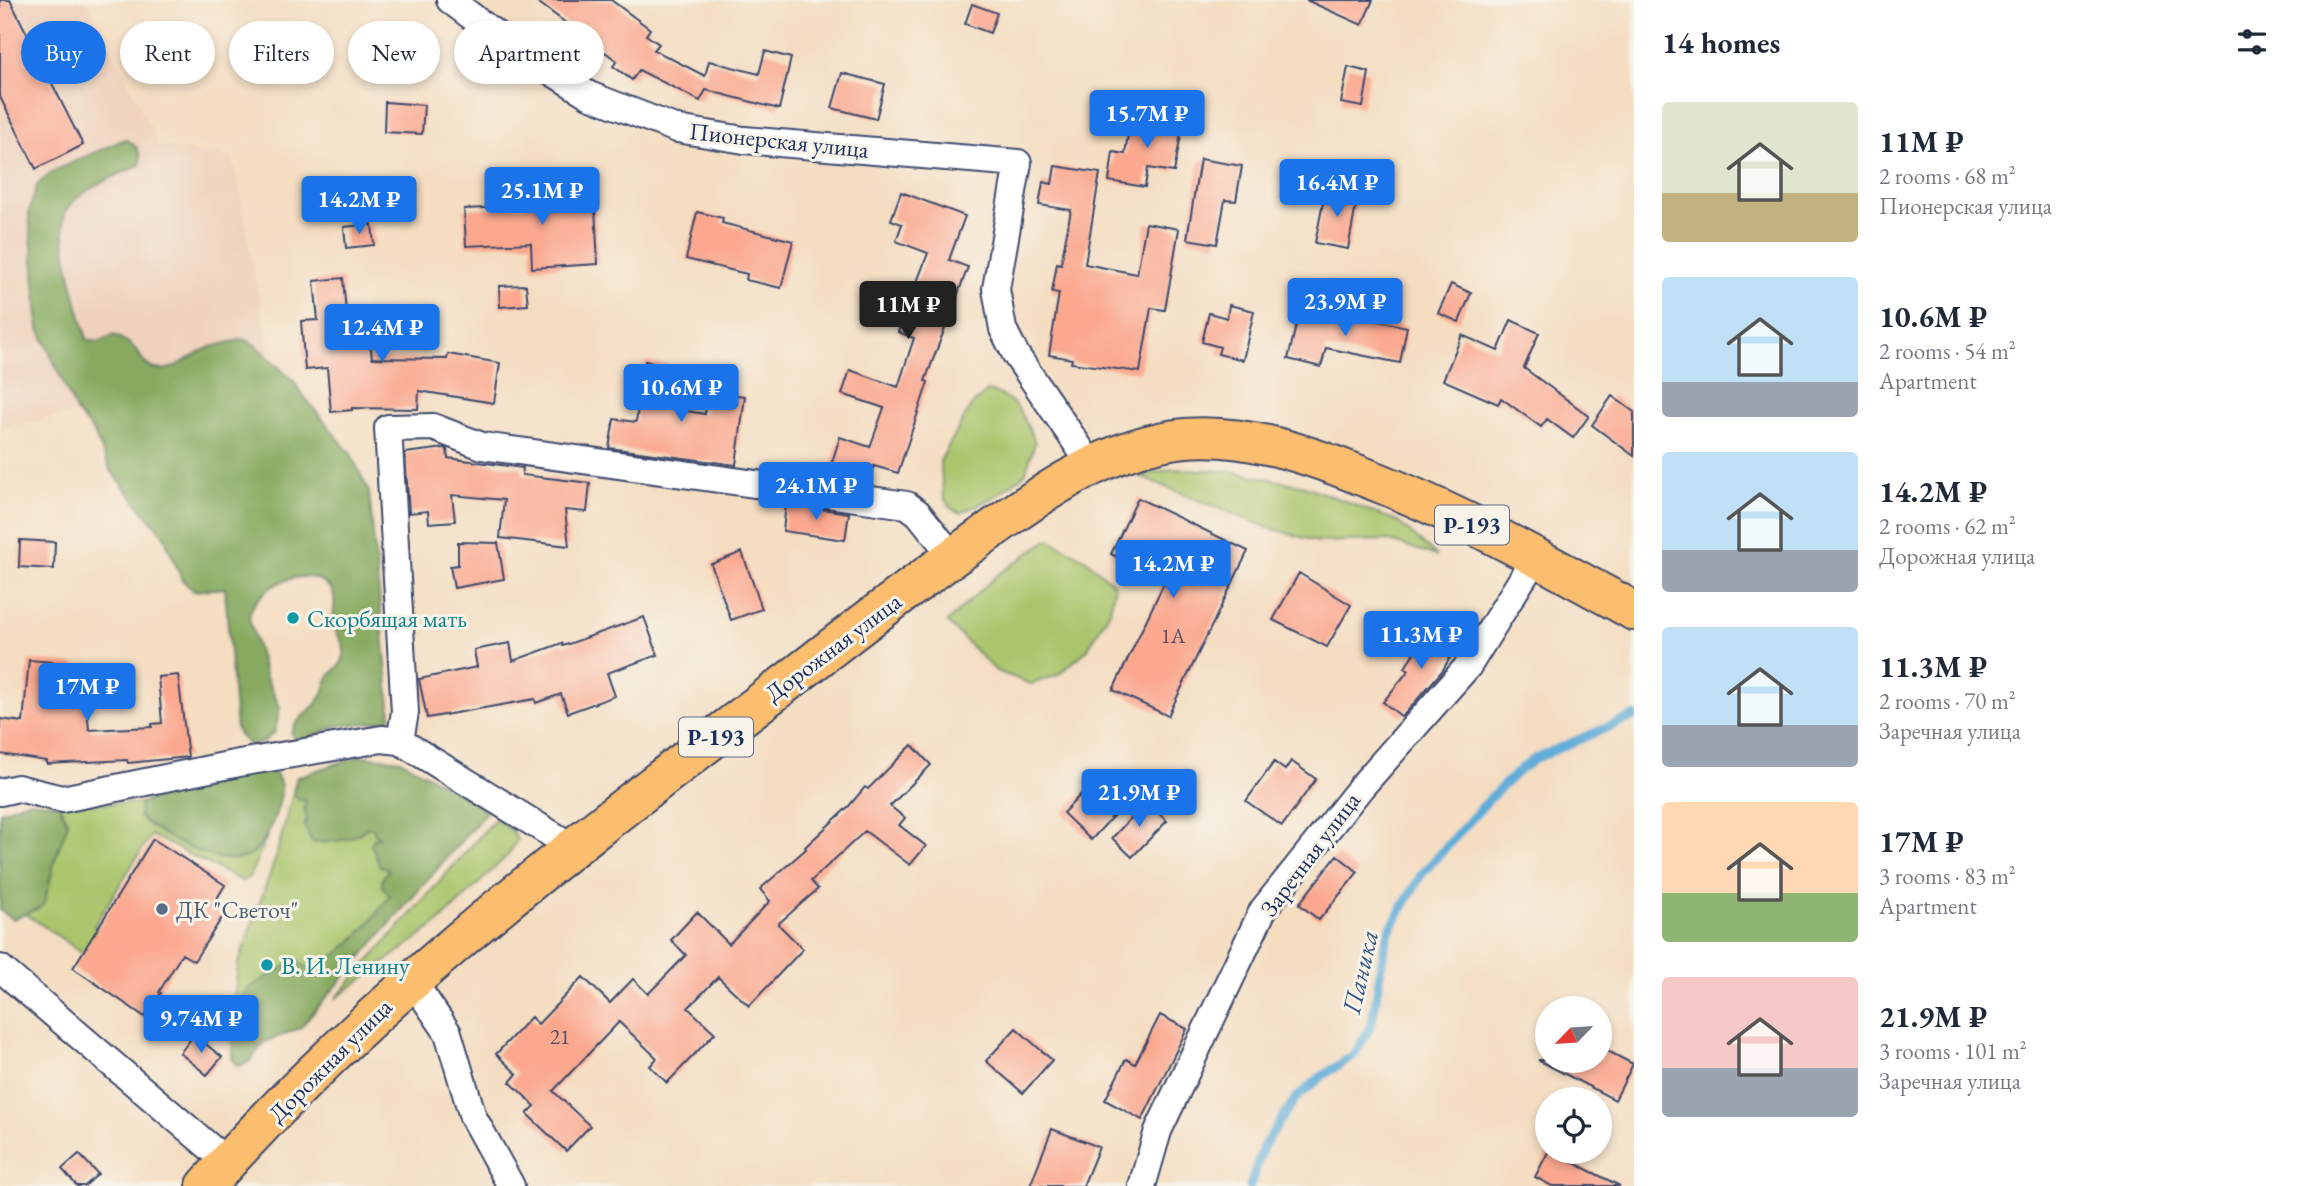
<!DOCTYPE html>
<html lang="en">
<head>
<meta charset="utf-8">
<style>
  :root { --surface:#fff; --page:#f2f2f3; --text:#1f2937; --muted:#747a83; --accent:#1a73e8 }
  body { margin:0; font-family:"EB Garamond",serif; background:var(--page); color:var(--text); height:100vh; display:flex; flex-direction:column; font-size:26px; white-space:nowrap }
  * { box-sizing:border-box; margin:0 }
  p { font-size:23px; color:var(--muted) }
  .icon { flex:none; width:38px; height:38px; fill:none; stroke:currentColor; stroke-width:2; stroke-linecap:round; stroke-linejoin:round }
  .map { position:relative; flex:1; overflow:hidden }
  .sheet { display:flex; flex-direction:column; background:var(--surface); width:665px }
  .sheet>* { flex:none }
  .guide { position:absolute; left:21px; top:21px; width:665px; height:63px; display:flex; gap:14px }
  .needle { width:46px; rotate:245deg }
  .tools { position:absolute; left:1535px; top:996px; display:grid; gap:14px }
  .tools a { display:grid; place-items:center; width:77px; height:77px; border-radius:50%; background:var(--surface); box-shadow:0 4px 10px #0003; font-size:35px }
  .price { position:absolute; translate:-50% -60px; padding:0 16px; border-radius:7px; background:var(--accent); color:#fff; font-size:23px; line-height:46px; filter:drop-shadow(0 2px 4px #0008) }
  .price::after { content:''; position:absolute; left:50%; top:42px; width:21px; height:16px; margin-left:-10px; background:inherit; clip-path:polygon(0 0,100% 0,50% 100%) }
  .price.on { background:#222; color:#fff }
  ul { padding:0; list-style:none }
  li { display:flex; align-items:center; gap:21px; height:175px; padding:0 28px }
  li span { display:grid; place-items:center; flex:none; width:196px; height:140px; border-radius:7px; color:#555 }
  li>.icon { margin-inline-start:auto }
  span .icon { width:84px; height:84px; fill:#fffc; stroke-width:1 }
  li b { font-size:30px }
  h2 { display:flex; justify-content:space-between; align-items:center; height:84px; padding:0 28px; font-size:30px }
  .chip { padding:0 24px; border-radius:32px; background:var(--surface); box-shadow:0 4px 10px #0003; font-size:24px; line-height:63px }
  .chip.on { background:var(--accent); color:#fff }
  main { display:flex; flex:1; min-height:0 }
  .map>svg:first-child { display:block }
  .built { fill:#efd1bc }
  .green { fill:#aac56c; stroke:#627a65; stroke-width:2 }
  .forest { fill:#87aa60; stroke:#516c5f; stroke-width:2 }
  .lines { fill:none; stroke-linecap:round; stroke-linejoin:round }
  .stream { stroke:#5eacd8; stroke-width:9 }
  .building { fill:#fba88f }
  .street-casing { stroke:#3c496d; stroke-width:30 }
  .primary-casing { stroke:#3c496d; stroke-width:42 }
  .street { stroke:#fff; stroke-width:26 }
  .primary { stroke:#fbbd6e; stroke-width:38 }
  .culture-dot { fill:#0f9aa8; stroke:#f7f3e8; stroke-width:2.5 }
  .service-dot { fill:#5c6f8a; stroke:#f7f3e8; stroke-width:2.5 }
  .labels { text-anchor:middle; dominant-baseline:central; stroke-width:6; stroke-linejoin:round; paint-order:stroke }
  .number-label { font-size:21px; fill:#534d6a }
  .shield { fill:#f7f3e8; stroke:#5d6a87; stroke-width:2 }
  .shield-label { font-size:23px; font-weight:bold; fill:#1b2f5e }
  .street-label { font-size:24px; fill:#1b2f5e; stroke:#f7f3e8 }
  .culture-label { font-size:24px; fill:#0d838f; stroke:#f7f3e8; text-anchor:start }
  .service-label { font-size:24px; fill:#4e5e75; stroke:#f7f3e8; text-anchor:start }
  .water-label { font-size:26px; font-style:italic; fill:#2f5483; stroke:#f7f3e8 }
</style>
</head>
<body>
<main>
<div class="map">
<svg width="1634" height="1186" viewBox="0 0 1634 1186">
  <rect width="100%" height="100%" fill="#f7f3e8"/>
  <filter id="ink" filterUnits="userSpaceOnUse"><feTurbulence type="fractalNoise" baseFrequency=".0143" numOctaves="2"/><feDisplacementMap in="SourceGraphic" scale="14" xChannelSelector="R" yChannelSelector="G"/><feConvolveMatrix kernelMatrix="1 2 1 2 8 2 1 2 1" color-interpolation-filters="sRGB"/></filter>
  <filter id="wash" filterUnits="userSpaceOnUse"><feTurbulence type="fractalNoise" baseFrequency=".00686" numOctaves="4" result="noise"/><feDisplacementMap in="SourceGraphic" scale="28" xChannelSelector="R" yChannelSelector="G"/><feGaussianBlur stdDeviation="1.57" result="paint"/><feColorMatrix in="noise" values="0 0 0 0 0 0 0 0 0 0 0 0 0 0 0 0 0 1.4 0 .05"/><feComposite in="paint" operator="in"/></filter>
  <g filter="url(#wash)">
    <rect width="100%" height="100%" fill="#f4ddc1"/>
    <path class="built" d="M 0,0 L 87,0 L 160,146 L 233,158 L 274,375 L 0,428 Z"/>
    <path class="green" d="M 987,391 C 1018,396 1023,416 1035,442 L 1025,474 L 996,496 L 961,513 L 952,509 L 944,498 L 940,461 L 971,406 Z
      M 1171,469 L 1230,471 L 1305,486 L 1397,521 L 1437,556 L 1387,540 L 1318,542 L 1266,527 L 1138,476 Z
      M 1049,539 L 1085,559 L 1115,585 L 1110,611 L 1087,650 L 1058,675 L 1031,684 L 996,671 L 947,622 L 996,576 Z
      M 360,756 L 400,760 L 464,796 L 486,812 L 300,1028 L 264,1042 L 249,1062 L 238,1066 L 232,1060 L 233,1011 L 238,964 L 276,857 L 297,777 Z
      M 277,775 C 287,805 261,846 250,876 L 242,881 L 151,835 L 94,926 L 113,941 L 99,964 L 26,914 L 13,919 L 0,910 L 1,811 L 59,804 L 140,803 L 155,797 Z
      M 496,818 L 513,832 L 517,840 L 509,854 L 438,923 L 335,999 Z"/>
    <path class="forest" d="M 125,139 C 136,144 142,153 140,165 C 119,175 80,189 67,209 C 54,228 81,316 87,340 L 98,342 L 113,335 C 121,338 130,343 136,350 C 141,356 143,363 150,367 C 170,377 189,356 206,349 C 218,344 232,342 244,339 L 255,345 L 295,382 L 298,389 L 351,454 L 369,492 L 391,716 L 386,721 L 336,726 L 304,740 L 297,740 L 291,734 C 296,717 313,711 321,697 C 325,691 325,683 329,677 C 335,669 343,665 344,655 C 345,640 336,637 334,625 C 331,614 339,598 330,588 C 306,561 253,588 249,618 L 266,678 L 280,707 L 275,732 L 263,742 L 250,746 L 239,735 L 236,728 L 225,588 L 194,591 L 182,580 L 164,536 L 111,471 L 93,431 L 77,413 L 39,329 L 29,213 L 37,185 L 53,171 Z
      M 360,756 L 400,760 L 464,796 L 486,812 L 300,1028 L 264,1042 L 249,1062 L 238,1066 L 232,1060 L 233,1011 L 249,988 L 291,963 L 298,961 L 313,972 C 348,947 366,930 390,895 C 380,888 380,878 389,870 L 380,866 L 371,844 L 374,839 L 379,837 L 375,834 L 374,828 L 368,827 C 354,840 331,844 312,842 L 304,825 L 307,819 L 304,808 L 306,800 L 299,800 L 293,792 L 297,777 Z
      M 268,767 C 275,773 281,779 281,790 C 281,806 263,850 249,856 C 219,870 161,836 139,817 L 140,803 Z
      M 27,801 L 59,804 L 68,823 L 56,856 L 45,901 L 41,907 L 13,919 L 0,910 L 0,812 Z"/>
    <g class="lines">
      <path class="stream" d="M 1250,1186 L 1263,1147 L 1295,1099 L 1322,1076 L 1354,1055 L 1363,1040 L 1372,1023 L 1384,949 L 1389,931 L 1421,875 L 1493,795 L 1521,769 L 1536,758 L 1634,716"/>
    </g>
    <g id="blocks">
      <path class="building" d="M 0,0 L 10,0 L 83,145 L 36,169 L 0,97 Z
        M 535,0 L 611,0 L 650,29 L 646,35 L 659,44 L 654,50 L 705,76 L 709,61 L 759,74 L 765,51 L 791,58 L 779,109 L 706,90 L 700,101 L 639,70 L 632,80 L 613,66 L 617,61 Z
        M 1306,0 L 1373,0 L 1362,25 Z
        M 972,4 L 997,13 L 990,33 L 965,24 Z
        M 1348,67 L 1369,72 L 1363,107 L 1341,103 Z
        M 842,73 L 885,84 L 876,119 L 832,108 Z
        M 385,102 L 424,105 L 422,134 L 384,132 Z
        M 1131,114 L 1183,123 L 1174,172 L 1148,168 L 1145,187 L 1109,181 L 1113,152 L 1125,154 Z
        M 1200,159 L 1242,166 L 1236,201 L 1225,200 L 1217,244 L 1187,239 Z
        M 1055,166 L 1100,173 L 1085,264 L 1137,274 L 1146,223 L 1179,229 L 1165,310 L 1151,308 L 1140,372 L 1071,363 L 1072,359 L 1049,355 L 1059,293 L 1052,292 L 1057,263 L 1061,264 L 1071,210 L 1039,205 L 1043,182 L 1052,184 Z
        M 1326,188 L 1358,194 L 1348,249 L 1315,243 Z
        M 594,189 L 598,264 L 532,268 L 531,243 L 466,246 L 464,209 L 528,206 L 527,192 Z
        M 901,192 L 965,216 L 949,260 L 968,267 L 925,381 L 928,382 L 898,473 L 874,466 L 869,481 L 854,476 L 853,482 L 827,478 L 840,437 L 870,447 L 884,408 L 842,394 L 850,370 L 898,387 L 914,338 L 898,332 L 928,253 L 896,241 L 902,224 L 891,220 Z
        M 697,212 L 723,218 L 722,223 L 793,241 L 781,288 L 746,280 L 747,274 L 686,259 Z
        M 372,224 L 374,245 L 346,248 L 344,227 Z
        M 343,278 L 347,325 L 368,323 L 372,358 L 447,359 L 448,354 L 500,363 L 494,403 L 419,391 L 418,409 L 352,408 L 352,410 L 331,412 L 327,368 L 305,370 L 301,321 L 318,320 L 314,281 Z
        M 1451,284 L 1471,293 L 1459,322 L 1438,313 Z
        M 526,285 L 528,305 L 500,307 L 499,286 Z
        M 1229,305 L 1254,311 L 1243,360 L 1218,354 L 1220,347 L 1202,342 L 1209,313 L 1227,318 Z
        M 1300,309 L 1340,318 L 1341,313 L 1407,327 L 1400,363 L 1326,348 L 1321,367 L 1288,359 Z
        M 1511,320 L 1539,333 L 1524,368 L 1589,416 L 1573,438 L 1547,419 L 1541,427 L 1501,398 L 1498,404 L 1443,380 L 1462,335 L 1498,351 Z
        M 645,361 L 669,365 L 662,407 L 705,414 L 708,391 L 745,396 L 736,465 L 609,448 L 614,419 L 636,422 Z
        M 1612,396 L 1634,412 L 1634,456 L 1592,425 Z
        M 445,448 L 447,449 L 448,458 L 523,468 L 522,475 L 590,483 L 587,512 L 565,510 L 569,546 L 500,538 L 504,500 L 452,495 L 455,521 L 429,523 L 428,511 L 409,513 L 405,453 Z
        M 1138,498 L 1248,551 L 1168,716 L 1113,690 L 1165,581 L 1111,554 Z
        M 786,504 L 849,513 L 845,540 L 783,531 Z
        M 20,540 L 55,542 L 54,569 L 19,567 Z
        M 458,542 L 498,543 L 504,579 L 454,588 L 450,566 L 458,565 Z
        M 742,552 L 762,609 L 731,620 L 711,564 Z
        M 1299,573 L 1351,605 L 1327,647 L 1273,620 Z
        M 644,617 L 658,655 L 607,673 L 615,696 L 568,713 L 561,694 L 536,703 L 535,699 L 427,718 L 419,679 L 477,667 L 474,650 L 510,643 L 513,661 L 562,643 L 563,646 Z
        M 1428,628 L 1457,645 L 1443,670 L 1402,717 L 1383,702 L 1409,670 L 1405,668 Z
        M 29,660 L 75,664 L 74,673 L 84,673 L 89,730 L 152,727 L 152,724 L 162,723 L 158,677 L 178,675 L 188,757 L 128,763 L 127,760 L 47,764 L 47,761 L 0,754 L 0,719 L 23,722 Z
        M 912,745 L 931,765 L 890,806 L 905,818 L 899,825 L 926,846 L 910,865 L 865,831 L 811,881 L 818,889 L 778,924 L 803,949 L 749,1006 L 718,977 L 688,1008 L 715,1033 L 667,1083 L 650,1066 L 657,1058 L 619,1022 L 553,1091 L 590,1126 L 566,1151 L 527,1114 L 535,1106 L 510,1082 L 517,1074 L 496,1054 L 531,1017 L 538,1024 L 583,977 L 610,1003 L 633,979 L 648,994 L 686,955 L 671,940 L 697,912 L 729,944 L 770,901 L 760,889 L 806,849 L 805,847 L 849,806 L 865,787 L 868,789 Z
        M 1291,761 L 1316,779 L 1282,826 L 1246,801 L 1274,762 L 1285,770 Z
        M 1087,788 L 1115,814 L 1091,840 L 1063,813 Z
        M 1146,802 L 1167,821 L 1132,857 L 1112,838 Z
        M 153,839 L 225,885 L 213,905 L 225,913 L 194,961 L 182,954 L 159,992 L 161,993 L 145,1017 L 73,968 Z
        M 1337,855 L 1358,872 L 1319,920 L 1299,904 Z
        M 1160,1015 L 1187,1029 L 1142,1120 L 1105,1100 L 1126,1059 L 1135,1064 Z
        M 1016,1028 L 1052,1060 L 1023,1093 L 986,1061 Z
        M 194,1035 L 222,1057 L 207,1075 L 180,1053 Z
        M 1600,1047 L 1633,1064 L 1615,1100 L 1538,1060 L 1600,1060 Z
        M 1052,1129 L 1099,1147 L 1083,1186 L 1030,1186 Z
        M 1548,1152 L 1552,1152 L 1620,1186 L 1552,1186 L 1535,1177 Z
        M 79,1154 L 98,1174 L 85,1186 L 77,1186 L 62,1169 Z"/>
    </g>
  </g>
  <g filter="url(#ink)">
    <use href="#blocks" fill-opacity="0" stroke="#3c496d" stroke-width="2"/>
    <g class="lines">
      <g class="street-casing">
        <path id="street" d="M 450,0 L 515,49 L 589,95 L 677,129 L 744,140 L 1018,163 L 996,289 L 1003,329 L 1016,355 L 1092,466
          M 400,741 L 405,712 L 388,428 L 433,427 L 482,446 L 907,505 L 918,513 L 953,557
          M 0,792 L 18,788 L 62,799 L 239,763 L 382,739 L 400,741 L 574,848
          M 0,968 L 227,1162
          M 412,980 L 448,1033 L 473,1117 L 511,1186
          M 1142,1186 L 1158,1131 L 1263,910 L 1362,786 L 1468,666 L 1536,557"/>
      </g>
      <g class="primary-casing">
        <path id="primary" d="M 206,1186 C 380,987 595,830 803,670 C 858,627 913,585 970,545 C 1034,499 1104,446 1185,438 C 1246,433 1307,454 1362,476 C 1457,512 1545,562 1634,611"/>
      </g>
      <use href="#street" class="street"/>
      <use href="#primary" class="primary"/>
    </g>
  </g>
  <g class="culture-dot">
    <circle cx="293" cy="618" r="7"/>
    <circle cx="267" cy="965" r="7"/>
  </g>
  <circle class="service-dot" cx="162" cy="909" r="7"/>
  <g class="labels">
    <g class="number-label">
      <text x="1173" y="635">1А</text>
      <text x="560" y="1036">21</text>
    </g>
    <g class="shield">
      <rect x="1435" y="505.5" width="74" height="39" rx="5"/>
      <rect x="679" y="717.5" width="74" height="39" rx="5"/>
    </g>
    <g class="shield-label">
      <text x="1472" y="525">Р-193</text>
      <text x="716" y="737">Р-193</text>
    </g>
    <g class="street-label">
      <text transform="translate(779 140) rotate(6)">Пионерская улица</text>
      <text transform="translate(833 647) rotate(-37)">Дорожная улица</text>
      <text transform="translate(1310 854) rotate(-53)">Заречная улица</text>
      <text transform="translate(330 1060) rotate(-45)">Дорожная улица</text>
    </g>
    <g class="culture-label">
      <text x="307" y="618">Скорбящая мать</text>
      <text x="281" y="965">В. И. Ленину</text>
    </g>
    <g class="service-label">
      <text x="176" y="909">ДК "Светоч"</text>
    </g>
    <g class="water-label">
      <text transform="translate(1360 972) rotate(-77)">Паника</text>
    </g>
  </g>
</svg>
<div class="tools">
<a><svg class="needle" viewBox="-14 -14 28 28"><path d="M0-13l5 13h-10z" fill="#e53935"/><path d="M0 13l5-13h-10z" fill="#747a83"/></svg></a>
<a><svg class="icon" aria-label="locate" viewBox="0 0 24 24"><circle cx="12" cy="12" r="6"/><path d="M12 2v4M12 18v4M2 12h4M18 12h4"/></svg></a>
</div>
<b class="price" style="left:1147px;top:150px">15.7M ₽</b>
<b class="price" style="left:1337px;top:219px">16.4M ₽</b>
<b class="price" style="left:542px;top:227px">25.1M ₽</b>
<b class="price" style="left:359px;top:236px">14.2M ₽</b>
<b class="price" style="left:1345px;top:338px">23.9M ₽</b>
<b class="price on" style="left:908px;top:341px">11M ₽</b>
<b class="price" style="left:382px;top:364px">12.4M ₽</b>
<b class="price" style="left:681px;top:424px">10.6M ₽</b>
<b class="price" style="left:816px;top:522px">24.1M ₽</b>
<b class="price" style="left:1173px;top:600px">14.2M ₽</b>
<b class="price" style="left:1421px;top:671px">11.3M ₽</b>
<b class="price" style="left:87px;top:723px">17M ₽</b>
<b class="price" style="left:1139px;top:829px">21.9M ₽</b>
<b class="price" style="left:201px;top:1055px">9.74M ₽</b>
<div class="guide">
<a class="chip on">Buy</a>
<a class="chip">Rent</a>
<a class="chip">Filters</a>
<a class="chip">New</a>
<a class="chip">Apartment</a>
</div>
</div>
<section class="sheet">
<h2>14 homes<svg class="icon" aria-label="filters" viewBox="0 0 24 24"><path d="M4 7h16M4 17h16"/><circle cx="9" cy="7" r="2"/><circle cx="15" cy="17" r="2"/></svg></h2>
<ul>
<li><span style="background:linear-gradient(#dfe7d0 65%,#c2b280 0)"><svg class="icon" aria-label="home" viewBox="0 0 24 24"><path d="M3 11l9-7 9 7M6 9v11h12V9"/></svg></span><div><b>11M ₽</b><p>2 rooms · 68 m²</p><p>Пионерская улица</p></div></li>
<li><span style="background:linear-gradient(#bfe0f5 75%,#9aa5b1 0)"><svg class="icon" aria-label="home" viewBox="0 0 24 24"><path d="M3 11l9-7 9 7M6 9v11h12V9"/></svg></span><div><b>10.6M ₽</b><p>2 rooms · 54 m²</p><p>Apartment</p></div></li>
<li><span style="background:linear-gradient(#bfe0f5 70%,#9aa5b1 0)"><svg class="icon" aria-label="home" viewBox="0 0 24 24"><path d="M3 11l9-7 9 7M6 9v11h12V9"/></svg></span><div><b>14.2M ₽</b><p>2 rooms · 62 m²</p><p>Дорожная улица</p></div></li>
<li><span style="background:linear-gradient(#bfe0f5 70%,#9aa5b1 0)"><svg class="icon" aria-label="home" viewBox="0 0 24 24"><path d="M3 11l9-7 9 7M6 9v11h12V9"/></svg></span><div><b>11.3M ₽</b><p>2 rooms · 70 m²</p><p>Заречная улица</p></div></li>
<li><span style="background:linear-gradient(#ffd9b3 65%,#8fb573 0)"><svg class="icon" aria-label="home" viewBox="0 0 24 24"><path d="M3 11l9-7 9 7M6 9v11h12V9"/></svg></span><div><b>17M ₽</b><p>3 rooms · 83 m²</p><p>Apartment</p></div></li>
<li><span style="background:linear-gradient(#f6c9c9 65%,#9aa5b1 0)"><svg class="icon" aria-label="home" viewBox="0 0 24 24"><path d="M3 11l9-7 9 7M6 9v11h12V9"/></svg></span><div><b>21.9M ₽</b><p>3 rooms · 101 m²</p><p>Заречная улица</p></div></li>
</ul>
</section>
</main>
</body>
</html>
